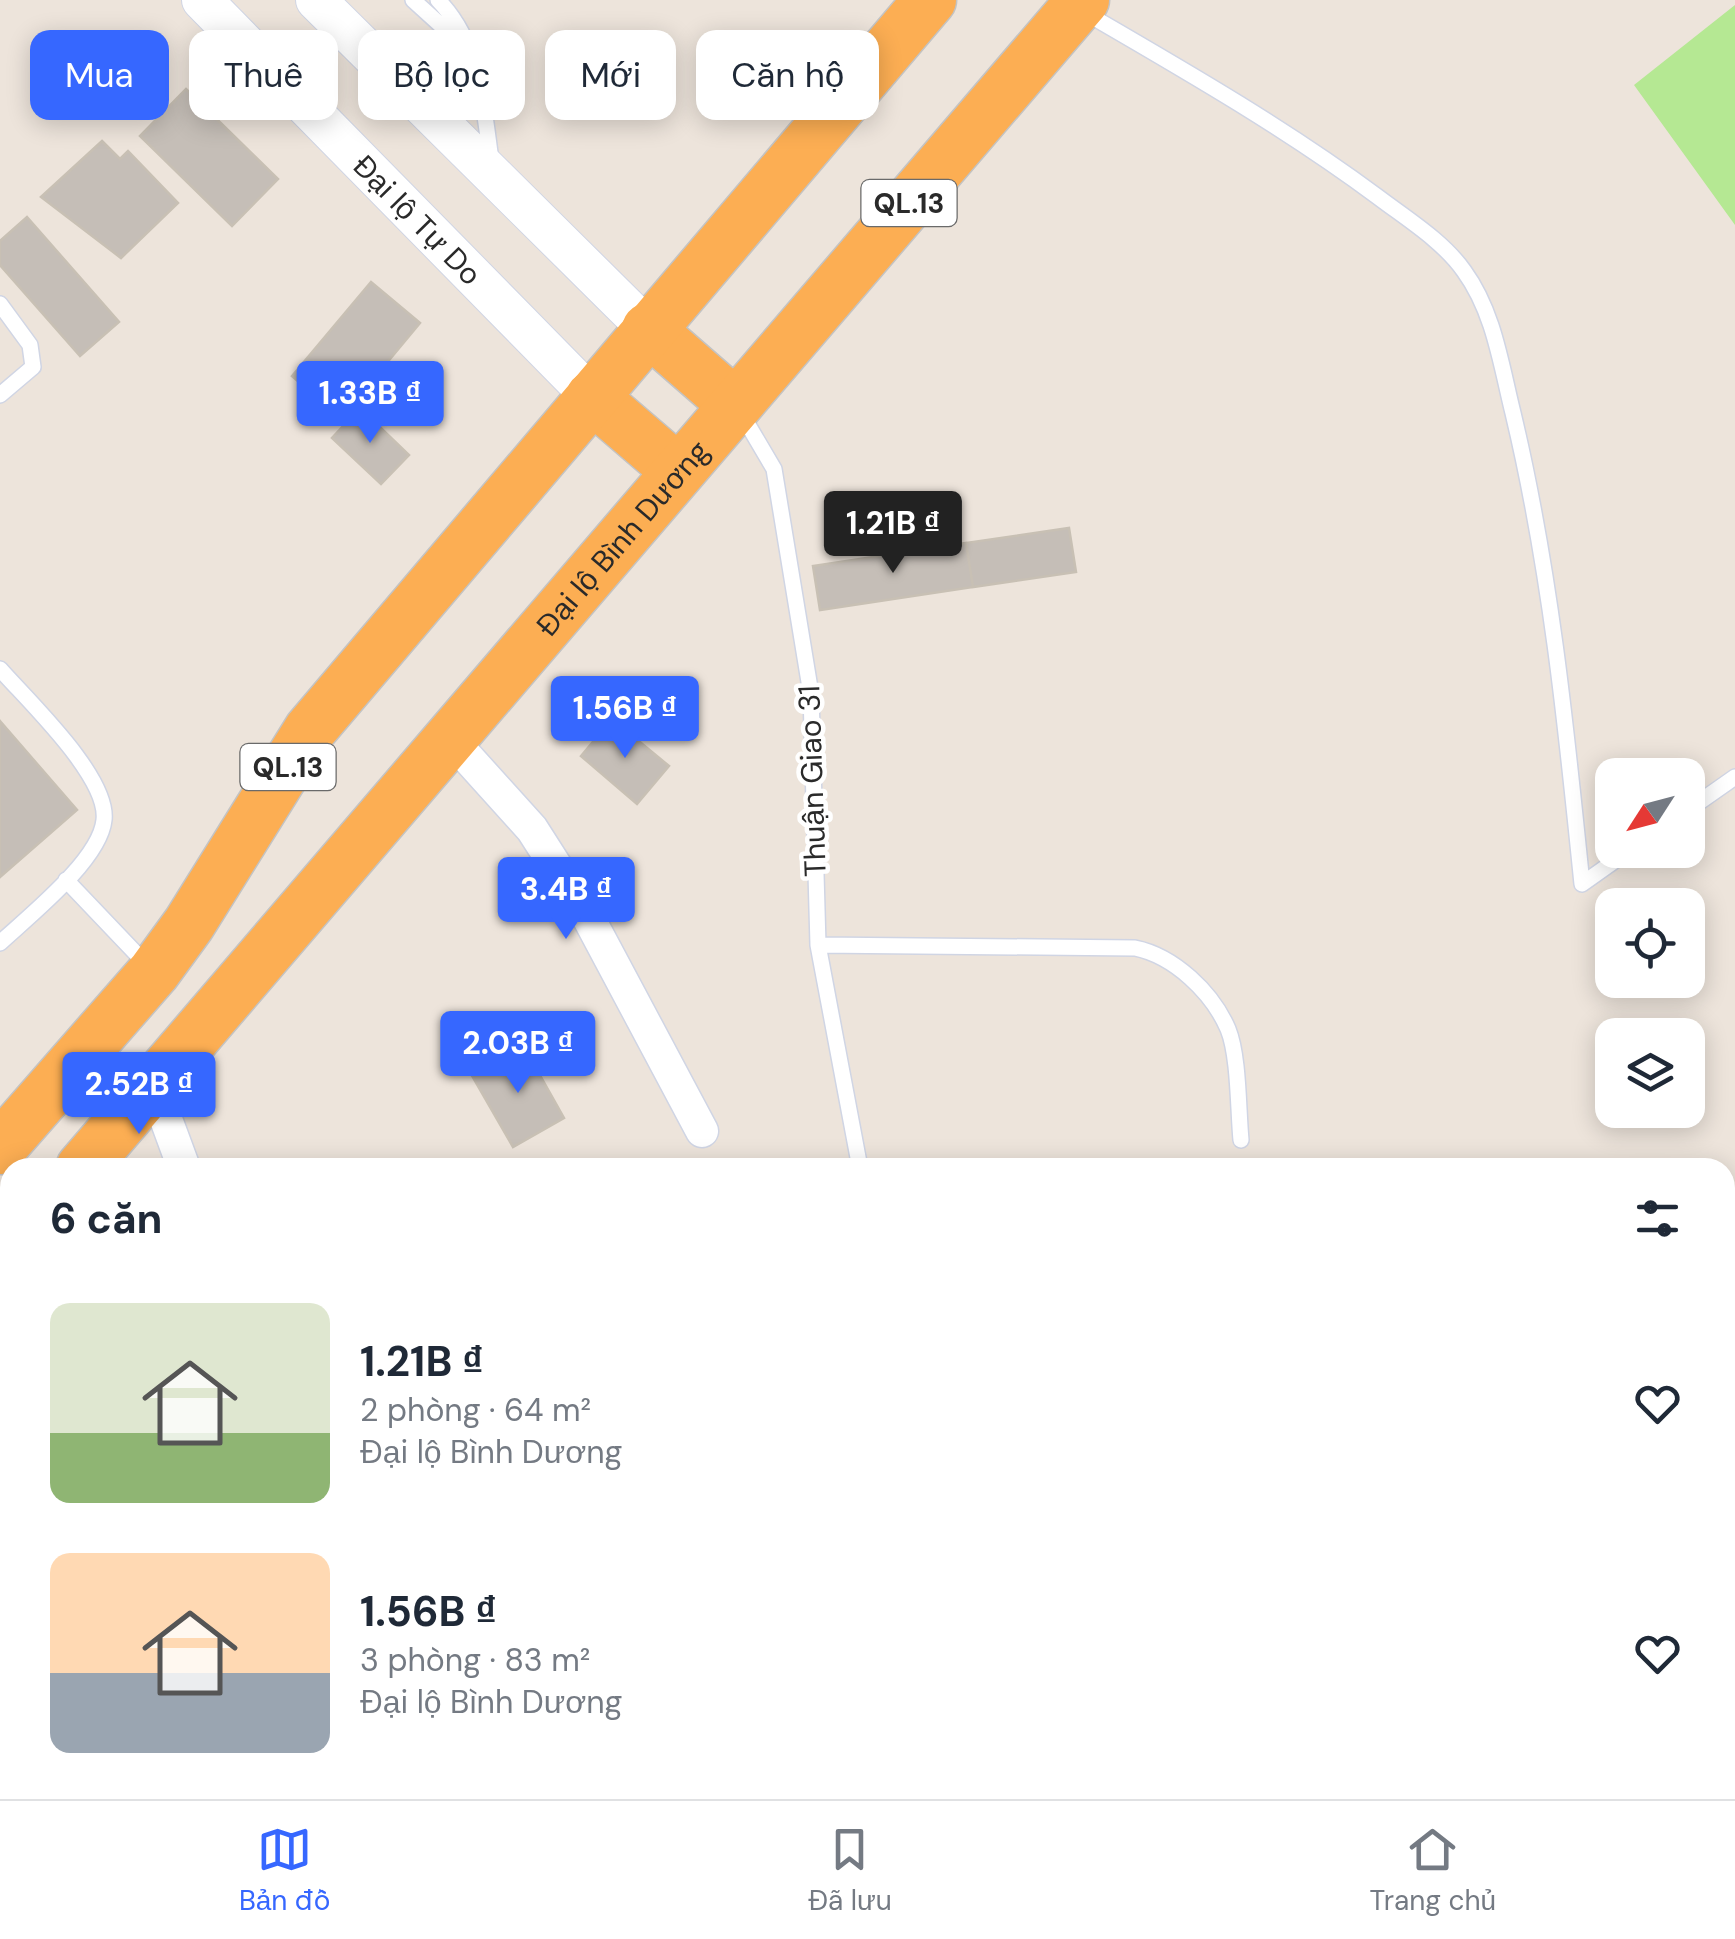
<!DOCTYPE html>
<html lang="vi">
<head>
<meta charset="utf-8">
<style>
  :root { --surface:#fff; --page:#f2f2f3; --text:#1f2937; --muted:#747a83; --line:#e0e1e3; --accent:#3667ff }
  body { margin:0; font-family:"DM Sans",sans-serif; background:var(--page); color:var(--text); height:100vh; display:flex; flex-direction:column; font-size:38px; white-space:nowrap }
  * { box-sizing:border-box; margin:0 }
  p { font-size:32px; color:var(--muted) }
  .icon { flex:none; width:55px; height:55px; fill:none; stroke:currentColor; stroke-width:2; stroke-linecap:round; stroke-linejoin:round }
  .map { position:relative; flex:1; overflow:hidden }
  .side { position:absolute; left:0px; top:1158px; width:1735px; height:642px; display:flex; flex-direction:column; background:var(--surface); border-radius:30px 30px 0 0; box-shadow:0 5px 25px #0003 }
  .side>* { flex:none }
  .guide { position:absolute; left:30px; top:30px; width:1000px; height:90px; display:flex; gap:20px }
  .needle { width:65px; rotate:234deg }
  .controls { position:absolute; left:1595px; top:758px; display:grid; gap:20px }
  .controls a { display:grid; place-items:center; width:110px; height:110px; border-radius:20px; background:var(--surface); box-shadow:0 5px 25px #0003; font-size:50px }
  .price { position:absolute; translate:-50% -85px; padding:0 22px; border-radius:10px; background:var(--accent); color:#fff; font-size:32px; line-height:65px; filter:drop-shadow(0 2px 5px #0008) }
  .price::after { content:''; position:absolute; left:50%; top:60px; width:30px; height:22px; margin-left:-15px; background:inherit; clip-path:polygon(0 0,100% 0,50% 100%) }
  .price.current { background:#222; color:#fff }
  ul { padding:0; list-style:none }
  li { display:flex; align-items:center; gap:30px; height:250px; padding:0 50px }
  li span { display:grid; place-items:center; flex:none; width:280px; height:200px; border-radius:20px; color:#555 }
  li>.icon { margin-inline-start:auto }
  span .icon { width:120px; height:120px; fill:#fffc; stroke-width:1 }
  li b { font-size:42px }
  h2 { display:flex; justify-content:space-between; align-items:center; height:120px; padding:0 50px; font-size:42px }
  .chip { padding:0 35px; border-radius:20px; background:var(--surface); box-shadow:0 5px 25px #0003; font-size:35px; line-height:90px }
  .chip.current { background:var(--accent); color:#fff }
  .tab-bar { display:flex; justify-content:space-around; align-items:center; height:140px; border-top:2px solid var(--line); background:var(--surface); font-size:28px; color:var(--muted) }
  .tab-bar a { display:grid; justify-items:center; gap:5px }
  .tab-bar .current { color:var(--accent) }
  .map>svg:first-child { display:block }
  .green { fill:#b5e893 }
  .water { fill:#66d9f7 }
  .building { fill:#c5beb7; stroke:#c8c0b4; stroke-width:2.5 }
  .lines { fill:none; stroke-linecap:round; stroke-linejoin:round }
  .service-casing { stroke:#d0d5e4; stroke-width:18 }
  .minor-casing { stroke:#d0d5e4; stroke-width:35 }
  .tertiary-casing { stroke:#d0d5e4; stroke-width:42 }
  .trunk-casing { stroke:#c3c3c3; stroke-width:55 }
  .service { stroke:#fff; stroke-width:15 }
  .minor { stroke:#fff; stroke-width:32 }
  .tertiary { stroke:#fff; stroke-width:40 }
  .trunk { stroke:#fcae53; stroke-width:52 }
  .labels { text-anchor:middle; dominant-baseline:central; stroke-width:9; stroke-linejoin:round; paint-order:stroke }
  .shield { fill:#fff; stroke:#6a6a6a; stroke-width:2.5 }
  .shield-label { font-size:28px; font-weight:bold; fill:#2a2a2a }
  .street-label { font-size:30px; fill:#2a2a2a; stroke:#fff }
</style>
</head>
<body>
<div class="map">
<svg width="1735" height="1799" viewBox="0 0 1735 1799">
  <rect width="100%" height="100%" fill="#ede4db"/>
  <path class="green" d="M 1735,5 L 1735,225 L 1634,85 Z
    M 1735,1199 L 1735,1755 L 1725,1755 L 1725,1204 Z"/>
  <path class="water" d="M 1735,1472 L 1735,1583 L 1725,1586 L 1725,1487 Z"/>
  <path class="building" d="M 186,89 L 278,179 L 232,226 L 140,136 Z
    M 102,141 L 120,159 L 128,151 L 178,203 L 121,258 L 41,197 Z
    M 27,217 L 119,322 L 80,356 L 0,265 L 0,241 Z
    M 371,282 L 420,323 L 341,418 L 292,376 Z
    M 360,408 L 409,455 L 381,484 L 332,438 Z
    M 1069,528 L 1076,572 L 973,587 L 966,543 Z
    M 966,543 L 973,587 L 820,610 L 813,566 Z
    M 612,719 L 669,766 L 637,804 L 581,756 Z
    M 0,721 L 77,810 L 0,877 Z
    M 523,1045 L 564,1118 L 513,1147 L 471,1074 Z"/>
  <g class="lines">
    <g class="service-casing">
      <path id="service" d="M 413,0 L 468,50
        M 438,0 C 480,43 483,103 491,160
        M 1084,12 C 1184,70 1285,128 1378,197 C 1407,219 1443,241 1464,271 C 1494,312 1501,365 1513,413 C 1550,568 1566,725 1582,884 L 1630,850
        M 0,304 L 30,345 L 33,367 L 0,395
        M 741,413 L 774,469 L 811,694 L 818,945 L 860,1168
        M 0,669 C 28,701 109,777 104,820 C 100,860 29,916 0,943
        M 1688,810 L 1735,777
        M 66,880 L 147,965
        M 818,945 L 1135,948 C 1174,956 1212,992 1228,1029 C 1239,1056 1238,1109 1241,1140
        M 1725,1246 L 1735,1240
        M 1725,1351 L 1735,1347
        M 1725,1696 L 1735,1697
        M 1725,1773 L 1735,1774
        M 975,1799 L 977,1790"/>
    </g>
    <g class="minor-casing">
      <path id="minor" d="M 449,737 L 532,829 L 587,915 L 702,1131
        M 153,1084 L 184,1168
        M 1292,1790 L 1294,1799"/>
    </g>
    <g class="tertiary-casing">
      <g id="tertiary">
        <path id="s1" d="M 202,0 L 592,397"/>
        <path d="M 316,0 L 648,329"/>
      </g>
    </g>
    <g class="trunk-casing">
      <g id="trunk">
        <path d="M 648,329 L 734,404"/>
        <path d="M 592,397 L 677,470"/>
        <path d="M 0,1148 L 154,972 L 189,924 L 310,730 L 930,0"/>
        <path id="s2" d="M 82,1168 L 1083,0"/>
        <path d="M 0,1263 L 10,1252"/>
      </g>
    </g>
    <use href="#service" class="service"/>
    <use href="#minor" class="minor"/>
    <use href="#tertiary" class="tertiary"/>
    <use href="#trunk" class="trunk"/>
  </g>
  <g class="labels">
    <g class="shield">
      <rect x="861.5" y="180" width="95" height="46" rx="8"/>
      <rect x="240.5" y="744" width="95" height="46" rx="8"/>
    </g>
    <g class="shield-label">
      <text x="909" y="203">QL.13</text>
      <text x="288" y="767">QL.13</text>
    </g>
    <g class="street-label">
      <text stroke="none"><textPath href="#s1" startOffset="308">Đại lộ Tự Do</textPath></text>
      <text stroke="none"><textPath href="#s2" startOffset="830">Đại lộ Bình Dương</textPath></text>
      <text transform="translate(812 781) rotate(-92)">Thuận Giao 31</text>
    </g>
  </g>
</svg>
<div class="controls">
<a><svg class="needle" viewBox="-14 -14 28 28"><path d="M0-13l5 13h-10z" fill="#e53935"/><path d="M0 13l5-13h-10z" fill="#747a83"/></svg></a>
<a><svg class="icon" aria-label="locate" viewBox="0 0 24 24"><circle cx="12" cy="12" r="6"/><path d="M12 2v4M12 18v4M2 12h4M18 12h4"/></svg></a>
<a><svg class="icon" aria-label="layers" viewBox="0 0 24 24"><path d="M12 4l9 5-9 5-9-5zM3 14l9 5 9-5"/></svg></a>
</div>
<b class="price" style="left:370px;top:446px">1.33B ₫</b>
<b class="price current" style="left:893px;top:576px">1.21B ₫</b>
<b class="price" style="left:625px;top:761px">1.56B ₫</b>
<b class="price" style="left:566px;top:942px">3.4B ₫</b>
<b class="price" style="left:518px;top:1096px">2.03B ₫</b>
<b class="price" style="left:139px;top:1137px">2.52B ₫</b>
<div class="guide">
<a class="chip current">Mua</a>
<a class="chip">Thuê</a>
<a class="chip">Bộ lọc</a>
<a class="chip">Mới</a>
<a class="chip">Căn hộ</a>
</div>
<section class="side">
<h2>6 căn<svg class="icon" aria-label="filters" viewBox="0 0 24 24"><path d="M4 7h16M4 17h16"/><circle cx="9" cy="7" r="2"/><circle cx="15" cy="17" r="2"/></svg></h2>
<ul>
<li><span style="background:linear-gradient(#dfe7d0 65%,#8fb573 0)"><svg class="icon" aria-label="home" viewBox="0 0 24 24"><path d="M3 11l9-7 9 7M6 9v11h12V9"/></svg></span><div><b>1.21B ₫</b><p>2 phòng · 64 m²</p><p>Đại lộ Bình Dương</p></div><svg class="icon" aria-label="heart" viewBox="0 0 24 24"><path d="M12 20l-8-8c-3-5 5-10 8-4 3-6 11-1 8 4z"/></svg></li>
<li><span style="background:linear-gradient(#ffd9b3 60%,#9aa5b1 0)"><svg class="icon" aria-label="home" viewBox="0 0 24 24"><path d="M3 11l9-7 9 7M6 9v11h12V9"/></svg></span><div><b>1.56B ₫</b><p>3 phòng · 83 m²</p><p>Đại lộ Bình Dương</p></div><svg class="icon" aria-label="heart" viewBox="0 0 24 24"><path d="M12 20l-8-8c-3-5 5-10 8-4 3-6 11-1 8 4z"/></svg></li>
</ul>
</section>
</div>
<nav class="tab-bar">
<a class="current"><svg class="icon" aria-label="map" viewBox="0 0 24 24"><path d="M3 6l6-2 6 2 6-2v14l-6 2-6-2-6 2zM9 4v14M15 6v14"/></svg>Bản đồ</a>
<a><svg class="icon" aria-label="saved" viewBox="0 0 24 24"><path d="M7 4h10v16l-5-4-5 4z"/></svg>Đã lưu</a>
<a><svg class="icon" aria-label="home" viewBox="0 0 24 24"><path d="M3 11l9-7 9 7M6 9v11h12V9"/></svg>Trang chủ</a>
</nav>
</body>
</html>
